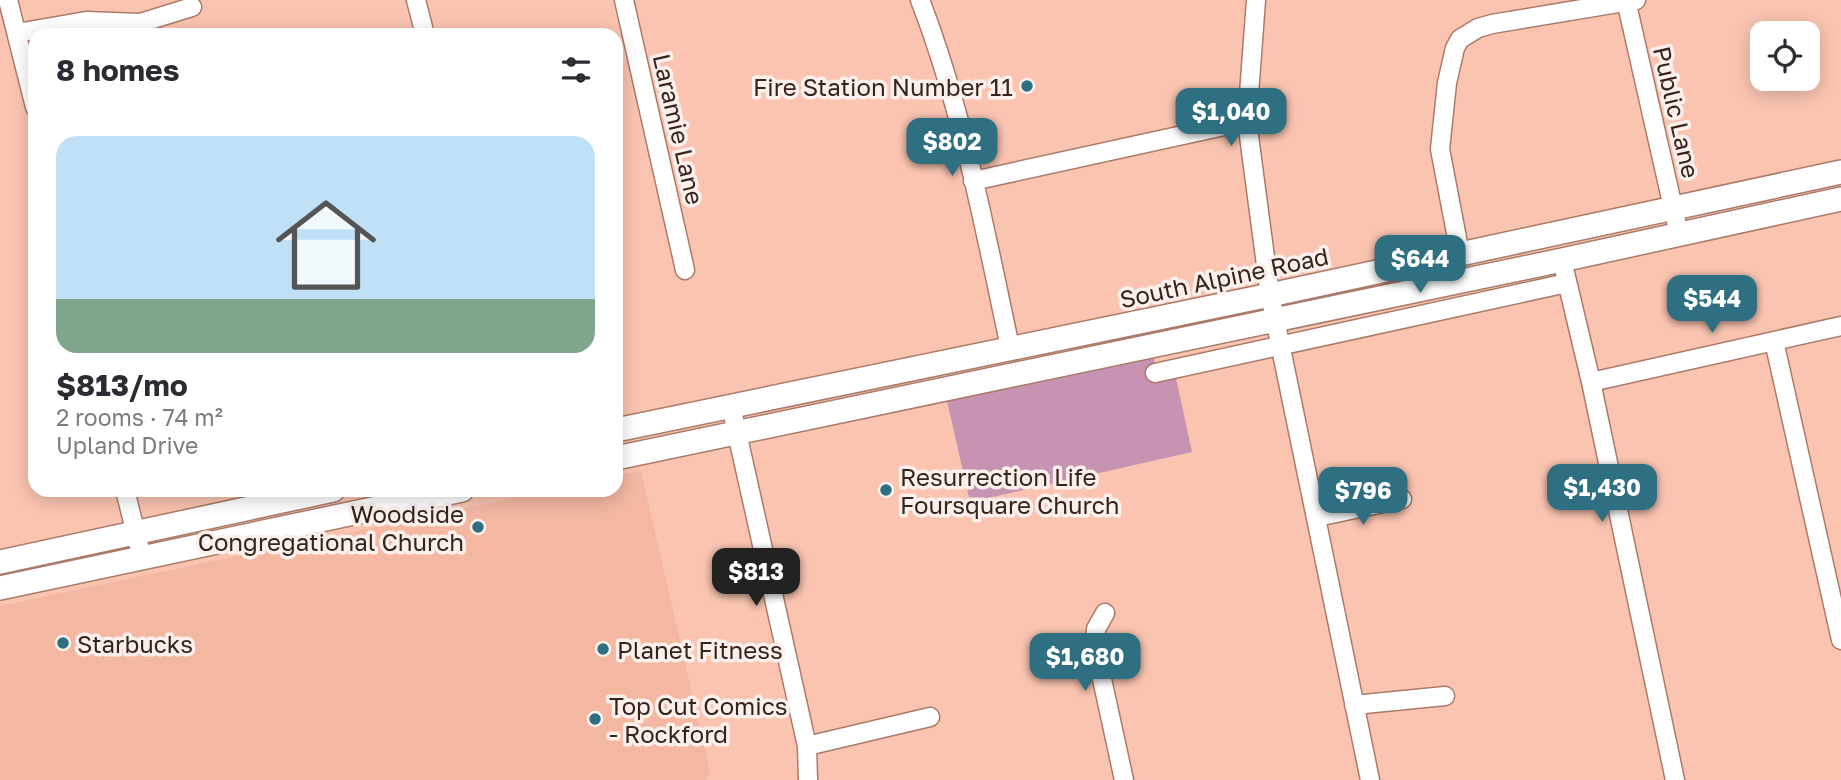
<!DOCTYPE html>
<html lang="en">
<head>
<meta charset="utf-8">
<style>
  :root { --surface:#fff; --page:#f2f2f3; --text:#2b2b33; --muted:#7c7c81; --line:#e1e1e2; --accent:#2e6f82 }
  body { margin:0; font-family:"Golos Text",sans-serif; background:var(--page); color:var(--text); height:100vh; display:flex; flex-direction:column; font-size:26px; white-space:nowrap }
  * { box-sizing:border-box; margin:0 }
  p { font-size:23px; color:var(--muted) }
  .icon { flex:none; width:38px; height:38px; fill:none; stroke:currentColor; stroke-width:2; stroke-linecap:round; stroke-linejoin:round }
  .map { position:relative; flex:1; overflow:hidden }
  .side { position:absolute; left:28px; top:28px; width:595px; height:469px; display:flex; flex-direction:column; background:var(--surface); border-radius:21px; box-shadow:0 4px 18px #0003 }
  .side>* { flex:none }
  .controls { position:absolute; left:1750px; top:21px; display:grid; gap:14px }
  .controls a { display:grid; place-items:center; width:70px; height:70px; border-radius:14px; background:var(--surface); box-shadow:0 4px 18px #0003; font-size:35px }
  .price { position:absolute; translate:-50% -60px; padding:0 16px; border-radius:14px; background:var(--accent); color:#fff; font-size:23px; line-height:46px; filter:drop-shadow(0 2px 4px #0008) }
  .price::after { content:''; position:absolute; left:50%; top:42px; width:21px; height:16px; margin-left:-10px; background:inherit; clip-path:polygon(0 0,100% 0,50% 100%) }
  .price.on { background:#222; color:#fff }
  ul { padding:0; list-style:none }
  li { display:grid; align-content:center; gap:14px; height:371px; padding:0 28px }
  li+li { border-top:2px solid var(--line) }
  li span { display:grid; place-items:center; height:217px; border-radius:21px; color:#555 }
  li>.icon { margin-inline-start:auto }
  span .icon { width:126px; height:126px; fill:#fffc; stroke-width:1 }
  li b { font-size:30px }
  h2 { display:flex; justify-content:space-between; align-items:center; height:84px; padding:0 28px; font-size:30px }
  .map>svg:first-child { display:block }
  .built { fill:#f4b8a2 }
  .grass { fill:#c693b3 }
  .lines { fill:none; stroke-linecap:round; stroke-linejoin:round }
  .minor-casing { stroke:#ab7b69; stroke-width:21 }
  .major-casing { stroke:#ab7b69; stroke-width:26 }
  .minor { stroke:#fff; stroke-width:18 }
  .major { stroke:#fff; stroke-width:23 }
  .poi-dot { fill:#2e6f82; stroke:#fbf0ec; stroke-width:2.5 }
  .labels { text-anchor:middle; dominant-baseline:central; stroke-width:7; stroke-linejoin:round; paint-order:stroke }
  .poi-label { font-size:24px; fill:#37231c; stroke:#fbf0ec; text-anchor:start }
  .street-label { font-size:24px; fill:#37231c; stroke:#fbf0ec }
</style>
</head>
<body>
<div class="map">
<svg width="1841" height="780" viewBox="0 0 1841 780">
  <rect width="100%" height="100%" fill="#fac4b1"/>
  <path class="built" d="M 641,471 L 710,771 L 706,780 L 0,780 L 0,606 L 551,490 L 616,490 L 616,476 Z"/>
  <path class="grass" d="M 1153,355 L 1159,382 L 1176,378 L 1192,452 L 970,502 L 947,401 Z"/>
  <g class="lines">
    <g class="minor-casing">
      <path id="minor" d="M 8,0 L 35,107
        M 416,0 L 425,35
        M 624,0 L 685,270
        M 920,0 C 963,111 985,231 1010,347
        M 1256,0 L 1247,121 L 1270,295 L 1370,780
        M 1626,0 L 1679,234
        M 17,33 L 86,21 L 140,23 L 192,7
        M 973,181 L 1247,121
        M 1460,254 L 1440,149 L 1447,83 L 1455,48 L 1460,39 L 1478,28 L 1492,24 L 1636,0
        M 1562,260 L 1591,382 L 1675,780
        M 1774,341 L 1841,640
        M 1155,373 L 1567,283
        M 1591,382 L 1841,326
        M 731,406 L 807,746 L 808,780
        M 125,490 L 142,558
        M 1317,517 L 1402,499
        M 1105,613 L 1096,629 L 1095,647 L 1124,780
        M 1354,705 L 1445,696
        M 807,746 L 930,717"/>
    </g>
    <g class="major-casing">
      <path id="major" d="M 616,430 L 1270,295 L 1841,172
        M 616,458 L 1562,260 L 1841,199
        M 0,562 L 333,490
        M 0,588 L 462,490"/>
    </g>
    <use href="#minor" class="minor"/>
    <use href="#major" class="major"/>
  </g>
  <g class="poi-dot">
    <circle cx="1027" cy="86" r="7"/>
    <circle cx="886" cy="490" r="7"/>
    <circle cx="478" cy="527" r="7"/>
    <circle cx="63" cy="643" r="7"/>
    <circle cx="603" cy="649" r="7"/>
    <circle cx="595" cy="719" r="7"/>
  </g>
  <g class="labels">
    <g class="poi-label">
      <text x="1013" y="86" text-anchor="end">Fire Station Number 11</text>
      <text x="900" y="476">Resurrection Life<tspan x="900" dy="28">Foursquare Church</tspan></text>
      <text x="464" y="513" text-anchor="end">Woodside<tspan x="464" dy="28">Congregational Church</tspan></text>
      <text x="77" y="643">Starbucks</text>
      <text x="617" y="649">Planet Fitness</text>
      <text x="609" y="705">Top Cut Comics<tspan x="609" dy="28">- Rockford</tspan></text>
    </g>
    <g class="street-label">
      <text transform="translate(1677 112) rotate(77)">Public Lane</text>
      <text transform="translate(679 129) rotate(77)">Laramie Lane</text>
      <text transform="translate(1224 277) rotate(-12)">South Alpine Road</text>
    </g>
  </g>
</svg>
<div class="controls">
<a><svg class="icon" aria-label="locate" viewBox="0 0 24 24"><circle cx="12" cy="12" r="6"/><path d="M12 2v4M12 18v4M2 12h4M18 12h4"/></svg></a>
</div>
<b class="price" style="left:1231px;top:148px">$1,040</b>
<b class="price" style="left:952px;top:178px">$802</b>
<b class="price" style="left:1420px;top:295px">$644</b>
<b class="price" style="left:1712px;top:335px">$544</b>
<b class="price" style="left:1602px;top:524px">$1,430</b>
<b class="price" style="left:1363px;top:527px">$796</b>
<b class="price on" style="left:756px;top:608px">$813</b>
<b class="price" style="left:1085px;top:693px">$1,680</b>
<section class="side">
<h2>8 homes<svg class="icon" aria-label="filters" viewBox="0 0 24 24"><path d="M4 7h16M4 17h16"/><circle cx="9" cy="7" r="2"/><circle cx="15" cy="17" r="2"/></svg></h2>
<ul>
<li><span style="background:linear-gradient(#bfe0f5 75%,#7fa58c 0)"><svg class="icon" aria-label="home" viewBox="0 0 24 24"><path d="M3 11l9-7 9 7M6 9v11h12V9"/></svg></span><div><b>$813/mo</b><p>2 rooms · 74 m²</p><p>Upland Drive</p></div></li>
</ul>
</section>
</div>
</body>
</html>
